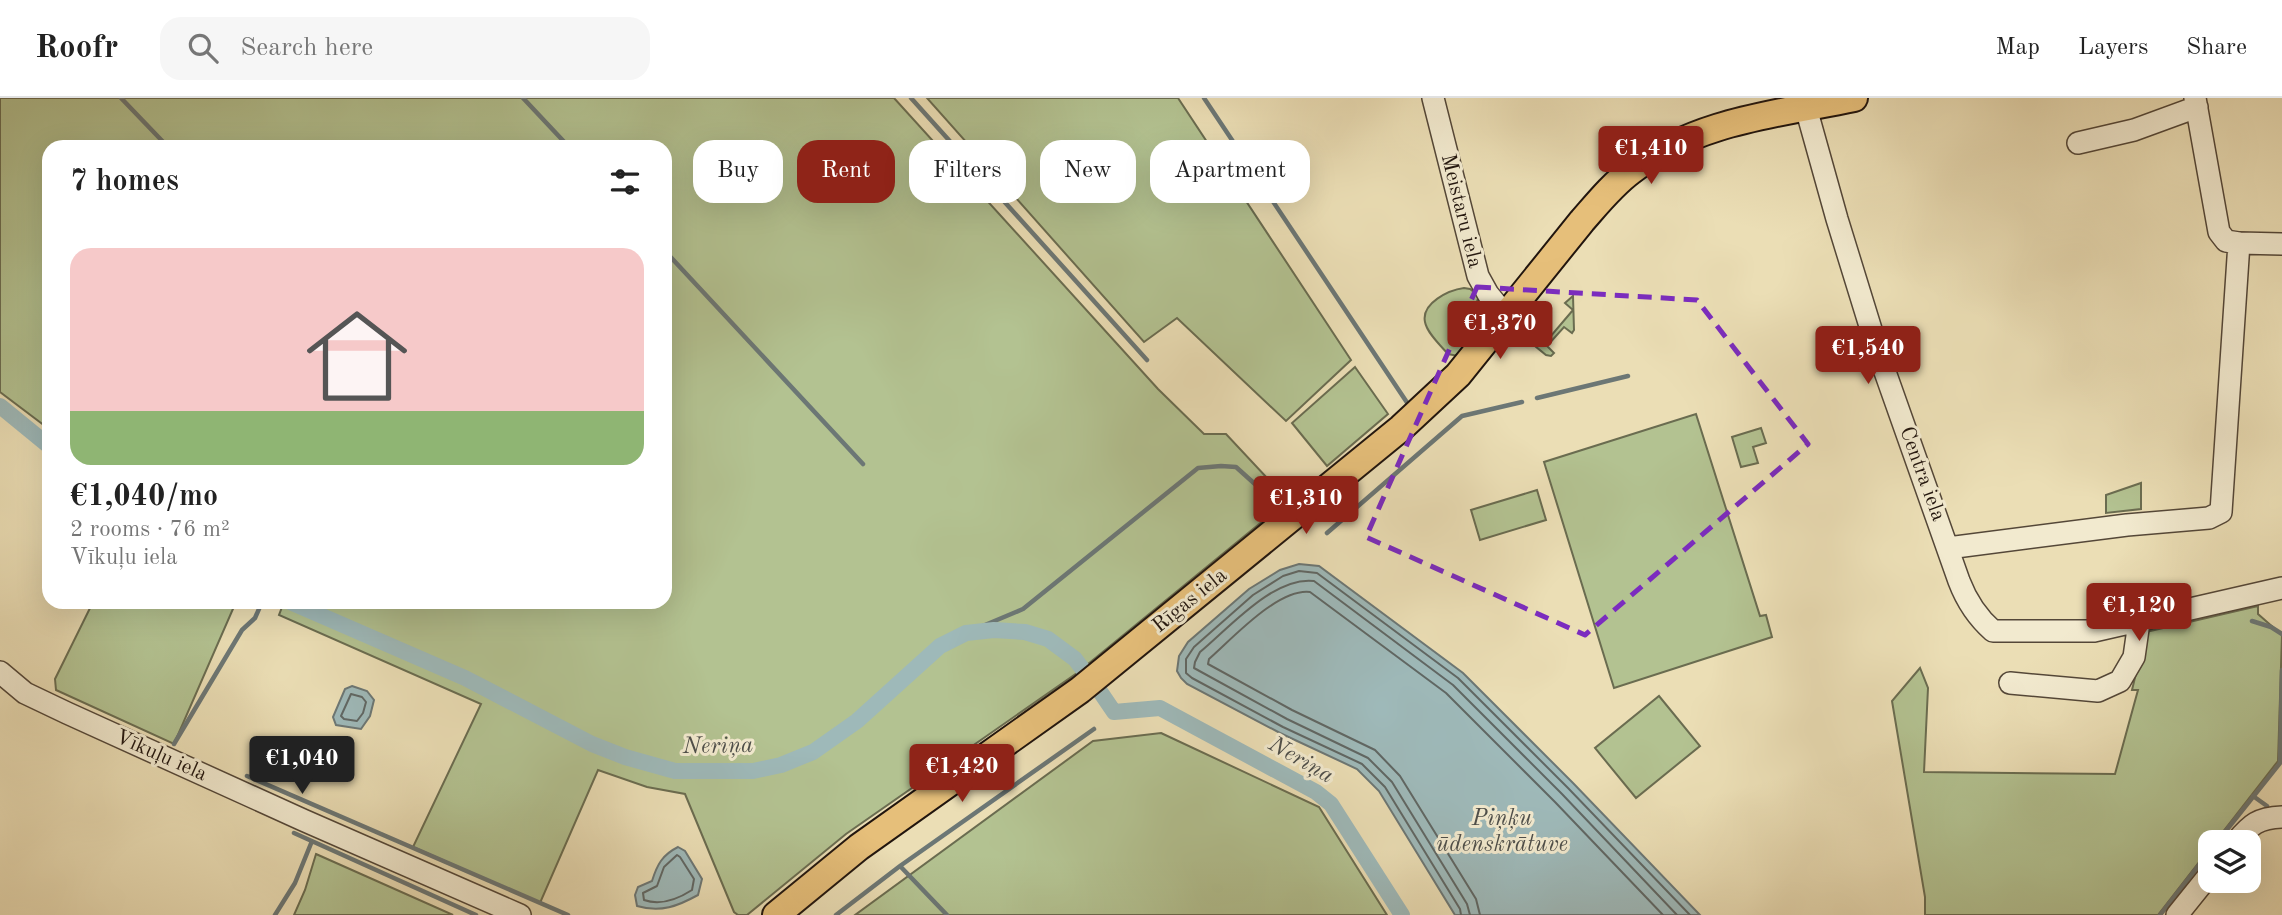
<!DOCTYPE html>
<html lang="en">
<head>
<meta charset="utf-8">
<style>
  :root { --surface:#fff; --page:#f6f6f6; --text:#222; --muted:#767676; --line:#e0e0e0; --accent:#8f2418 }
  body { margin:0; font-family:"Old Standard TT",serif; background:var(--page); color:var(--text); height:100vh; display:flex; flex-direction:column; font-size:26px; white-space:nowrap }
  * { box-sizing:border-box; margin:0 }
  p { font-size:23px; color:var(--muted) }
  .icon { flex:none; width:38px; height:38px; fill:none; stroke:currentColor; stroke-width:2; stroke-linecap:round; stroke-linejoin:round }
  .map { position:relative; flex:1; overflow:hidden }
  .details { position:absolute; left:42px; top:42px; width:630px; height:469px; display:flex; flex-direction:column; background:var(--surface); border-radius:21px; box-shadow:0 7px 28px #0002 }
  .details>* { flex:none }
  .banner { position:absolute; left:693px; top:42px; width:665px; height:63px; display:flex; gap:14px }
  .tools { position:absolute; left:2198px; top:732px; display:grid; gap:14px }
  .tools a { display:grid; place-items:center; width:63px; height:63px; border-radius:14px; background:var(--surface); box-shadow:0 7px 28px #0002; font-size:35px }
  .price { position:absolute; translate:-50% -60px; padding:0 16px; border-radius:7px; background:var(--accent); color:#fff; font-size:23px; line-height:46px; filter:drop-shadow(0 2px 4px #0008) }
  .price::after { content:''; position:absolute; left:50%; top:42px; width:21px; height:16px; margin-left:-10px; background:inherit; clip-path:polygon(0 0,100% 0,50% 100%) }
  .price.on { background:#222; color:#fff }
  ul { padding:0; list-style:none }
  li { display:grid; align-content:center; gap:14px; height:371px; padding:0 28px }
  li span { display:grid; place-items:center; height:217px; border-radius:21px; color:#555 }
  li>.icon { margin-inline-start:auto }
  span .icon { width:126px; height:126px; fill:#fffc; stroke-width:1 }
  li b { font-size:30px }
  h2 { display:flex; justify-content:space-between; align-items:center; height:84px; padding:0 28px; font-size:30px }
  .chip { padding:0 24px; border-radius:21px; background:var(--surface); box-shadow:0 7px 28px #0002; font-size:24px; line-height:63px }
  .chip.on { background:var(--accent); color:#fff }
  header { display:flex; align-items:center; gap:42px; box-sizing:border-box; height:98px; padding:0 35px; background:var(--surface); border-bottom:2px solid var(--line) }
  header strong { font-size:33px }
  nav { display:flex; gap:38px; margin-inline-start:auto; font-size:24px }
  .search { width:490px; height:63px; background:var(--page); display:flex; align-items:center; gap:18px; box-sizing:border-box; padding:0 24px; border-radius:21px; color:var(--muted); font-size:26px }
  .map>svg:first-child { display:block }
  .green { fill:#b3c291; stroke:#6a6c50; stroke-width:2 }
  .water { fill:#9eb9b9; stroke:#6c7775; stroke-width:2 }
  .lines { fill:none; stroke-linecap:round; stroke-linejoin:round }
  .shore { stroke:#606764; stroke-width:2 }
  .stream { stroke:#6c7775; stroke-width:4.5 }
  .canal { stroke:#9eb9b9; stroke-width:16 }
  .minor-casing { stroke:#544738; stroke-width:24 }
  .major-casing { stroke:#21150e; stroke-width:30 }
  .minor { stroke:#f2eacf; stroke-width:21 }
  .major { stroke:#e6bf7a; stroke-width:26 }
  .marked { fill:none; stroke:#7b2cbf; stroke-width:5; stroke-dasharray:14 9; stroke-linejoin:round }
  .labels { text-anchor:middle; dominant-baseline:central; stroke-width:6; stroke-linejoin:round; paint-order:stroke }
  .street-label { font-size:21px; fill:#21150e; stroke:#f2eacf }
  .water-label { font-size:23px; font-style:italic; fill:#4d4e4a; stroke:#f2eacf }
</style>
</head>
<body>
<header>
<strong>Roofr</strong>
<div class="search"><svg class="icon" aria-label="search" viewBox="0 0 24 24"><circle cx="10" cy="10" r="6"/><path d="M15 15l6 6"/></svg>Search here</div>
<nav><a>Map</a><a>Layers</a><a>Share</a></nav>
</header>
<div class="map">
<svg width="2282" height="817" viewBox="0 0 2282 817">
  <rect width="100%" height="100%" fill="#ebdeb5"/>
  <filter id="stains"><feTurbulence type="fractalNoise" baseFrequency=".00286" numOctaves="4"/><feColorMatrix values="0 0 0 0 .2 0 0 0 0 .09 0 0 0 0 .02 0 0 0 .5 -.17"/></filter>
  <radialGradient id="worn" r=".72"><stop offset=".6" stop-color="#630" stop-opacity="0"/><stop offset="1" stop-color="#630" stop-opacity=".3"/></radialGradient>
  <path class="green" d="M 0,0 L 894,0 L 1158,291 L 1204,336 L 1226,336 L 1283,397 L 1275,413 L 1077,575 L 846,736 L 747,817 L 738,817 L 734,814 L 685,696 L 647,689 L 598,672 L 540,805 L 413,749 L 481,606 L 279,517 L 284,504 L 665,504 L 665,49 L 49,49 L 49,331 L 0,294 Z
    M 927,0 L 1178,0 L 1351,262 L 1286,323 L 1177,220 L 1144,244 Z
    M 1464,190 L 1470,191 L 1479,198 L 1475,209 L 1474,235 L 1458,258 L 1448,256 C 1441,248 1427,235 1425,224 C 1421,205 1449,192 1464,190 Z
    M 1573,198 L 1574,232 L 1572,235 L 1564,229 L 1547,248 L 1554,255 L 1551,258 L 1546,257 L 1535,248 L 1537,239 L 1545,245 L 1573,212 L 1565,205 Z
    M 1355,269 L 1388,316 L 1327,368 L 1292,325 Z
    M 1696,316 L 1760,518 L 1766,517 L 1772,539 L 1614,590 L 1544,364 Z
    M 1761,330 L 1766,345 L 1753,349 L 1758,365 L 1741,369 L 1732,339 Z
    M 2141,385 L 2141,411 L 2106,415 L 2106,397 Z
    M 1537,392 L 1546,422 L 1480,442 L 1471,412 Z
    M 93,504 L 236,504 L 174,646 L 56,592 L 55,581 Z
    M 2258,508 L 2258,516 L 2282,537 L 2278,663 L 2215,744 L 2210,744 L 2210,750 L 2158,817 L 1925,817 L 1925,799 L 1892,603 L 1920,570 L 1928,590 L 1924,674 L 2115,676 L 2138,592 L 2132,592 L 2146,534 Z
    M 1659,598 L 1700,648 L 1636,700 L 1595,650 Z
    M 1161,635 L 1319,709 L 1387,817 L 855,817 L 1093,643 Z
    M 316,756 L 453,817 L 294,817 L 305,792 Z"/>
  <path class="water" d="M 1299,466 L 1319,468 L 1463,575 L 1573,685 L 1700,817 L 1455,817 L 1379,693 L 1357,671 L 1280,635 L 1187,586 L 1181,580 L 1177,573 L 1179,558 L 1188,544 L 1249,491 L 1280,472 Z
    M 352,588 L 367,593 L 374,602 L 370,618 L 361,631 L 336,627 L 333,619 L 345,591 Z
    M 678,749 L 685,753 L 702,781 L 698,797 C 678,808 661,815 637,808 L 635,797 L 638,789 L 652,783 C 657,767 662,757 678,749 Z"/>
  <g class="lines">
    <path class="shore" d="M 351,596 L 362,599 L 366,604 L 363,615 L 357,623 L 344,621 L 341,618 Z
      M 677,757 L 680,759 L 694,781 L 692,792 C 678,801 661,808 644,802 L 643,795 L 657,788 L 664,769 Z
      M 1461,817 L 1460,811 L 1385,689 L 1362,666 L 1283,629 L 1192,580 L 1186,575 L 1186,561 L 1194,549 L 1253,497 L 1283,478 L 1299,473 L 1317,475 L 1458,580 L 1568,690 L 1690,817
      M 1470,817 L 1467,806 L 1392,684 L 1368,660 L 1287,621 L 1194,570 L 1195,564 L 1200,554 C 1229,530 1274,478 1314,483 L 1453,587 L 1562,696 L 1677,817
      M 1480,817 L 1476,801 L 1400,678 L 1375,652 L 1292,612 L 1208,566 L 1209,561 C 1232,541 1278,490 1310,494 L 1446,595 L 1555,704 L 1663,817"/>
    <path class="stream" d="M 121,0 L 168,49
      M 523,0 L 569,49
      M 911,0 L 1147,262
      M 1204,0 L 1408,306
      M 665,153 L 863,366
      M 1537,300 L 1628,278
      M 1327,435 L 1462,318 L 1522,304
      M 2252,523 L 2271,529 L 2282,536
      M 966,535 L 1023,511 L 1198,370 L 1221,368 L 1236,369 L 1266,396
      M 174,646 L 242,532 L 255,520 L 262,504
      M 247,678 L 568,817
      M 2253,698 L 2267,708
      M 294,735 L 476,817
      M 2217,744 L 2280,665 L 2282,572
      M 900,768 L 947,817
      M 275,817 L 295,785 L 312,743
      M 836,817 L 900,768 L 1094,631
      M 2160,817 L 2210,753"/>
    <path class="canal" d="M 0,308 L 49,348
      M 290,504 L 465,580 L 592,646 L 625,659 L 675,673 L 753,673 L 781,667 L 813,654 L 857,623 L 940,548 L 966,535 L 994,532 L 1025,534 L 1048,541 L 1075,561 L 1084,573
      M 1099,592 L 1114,614 L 1160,610 L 1316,694 L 1331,706 L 1402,817"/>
    <g class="minor-casing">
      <path id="minor" d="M 1433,0 L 1478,178 L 1488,196 L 1506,218
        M 2195,0 L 2219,134 L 2226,143 L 2239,145
        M 1806,10 L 1837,121 L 1878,254 L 1959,483 C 1967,504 1977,519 1993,533 L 2094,533 L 2282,490
        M 2078,45 L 2134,32 L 2197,9
        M 1948,450 L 2127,427 L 2209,420 L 2221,414 L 2239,145 L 2282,146
        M 0,574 L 25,595 L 67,615 L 303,722 L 520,817
        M 2010,585 L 2098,593 L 2120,583 L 2134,559 L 2139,524
        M 2236,744 C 2251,726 2258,720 2282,719
        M 2177,817 L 2210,776"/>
    </g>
    <g class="major-casing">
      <path id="major" d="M 776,817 L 859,749 L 1080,592 L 1401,330 L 1458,277 L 1582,123 C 1597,106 1612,87 1631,73 C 1695,23 1777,16 1854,0"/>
    </g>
    <use href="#minor" class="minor"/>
    <use href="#major" class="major"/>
  </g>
  <path class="marked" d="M 1477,189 L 1697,202 L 1808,346 L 1585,537 L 1366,439 Z"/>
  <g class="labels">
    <g class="street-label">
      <text transform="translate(1461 113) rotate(76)">Meistaru iela</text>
      <text transform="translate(1922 376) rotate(70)">Centra iela</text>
      <text transform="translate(1190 503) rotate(-39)">Rīgas iela</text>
      <text transform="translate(161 658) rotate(24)">Vīkuļu iela</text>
    </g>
    <g class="water-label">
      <text transform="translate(718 648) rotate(-1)">Neriņa</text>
      <text transform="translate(1301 662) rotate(30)">Neriņa</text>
      <text x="1502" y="720">Piņķu<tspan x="1502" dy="26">ūdenskrātuve</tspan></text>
    </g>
  </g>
  <rect width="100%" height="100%" filter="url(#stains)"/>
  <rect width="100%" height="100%" fill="url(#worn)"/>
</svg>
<div class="tools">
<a><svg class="icon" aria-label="layers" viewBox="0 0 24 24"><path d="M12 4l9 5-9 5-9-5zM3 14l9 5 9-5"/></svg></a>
</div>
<b class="price" style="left:1651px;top:88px">€1,410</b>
<b class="price" style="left:1500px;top:263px">€1,370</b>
<b class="price" style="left:1868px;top:288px">€1,540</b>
<b class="price" style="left:1306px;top:438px">€1,310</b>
<b class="price" style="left:2139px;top:545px">€1,120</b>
<b class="price on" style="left:302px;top:698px">€1,040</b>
<b class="price" style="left:962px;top:706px">€1,420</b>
<div class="banner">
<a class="chip">Buy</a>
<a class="chip on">Rent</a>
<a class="chip">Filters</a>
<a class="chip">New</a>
<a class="chip">Apartment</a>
</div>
<section class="details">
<h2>7 homes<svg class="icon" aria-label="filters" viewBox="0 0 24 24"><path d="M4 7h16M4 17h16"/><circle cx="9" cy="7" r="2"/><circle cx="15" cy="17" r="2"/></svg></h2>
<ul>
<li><span style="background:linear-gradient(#f6c9c9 75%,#8fb573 0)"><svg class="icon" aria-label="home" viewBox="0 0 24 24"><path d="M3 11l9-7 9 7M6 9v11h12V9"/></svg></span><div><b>€1,040/mo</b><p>2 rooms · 76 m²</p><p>Vīkuļu iela</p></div></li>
</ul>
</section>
</div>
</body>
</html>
